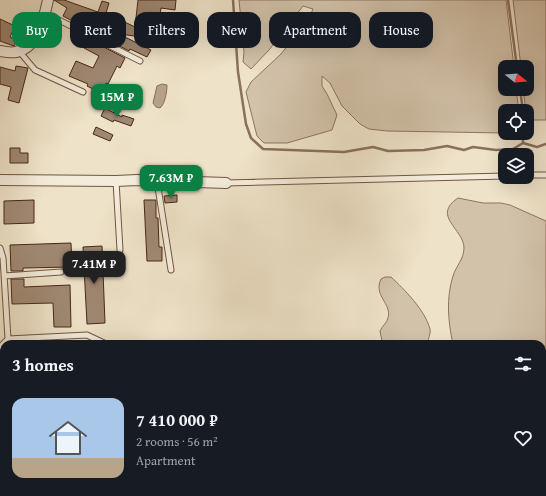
<!DOCTYPE html>
<html lang="en">
<head>
<meta charset="utf-8">
<style>
  :root { --surface:#171b24; --page:#242831; --text:#f1f3f6; --muted:#9ea1a6; --line:#363941; --accent:#0b8043 }
  body { margin:0; font-family:"Gentium Book Plus",serif; background:var(--page); color:var(--text); height:100vh; display:flex; flex-direction:column; font-size:15px; white-space:nowrap }
  * { box-sizing:border-box; margin:0 }
  p { font-size:13px; color:var(--muted) }
  .icon { flex:none; width:22px; height:22px; fill:none; stroke:currentColor; stroke-width:2; stroke-linecap:round; stroke-linejoin:round }
  .map { position:relative; flex:1; overflow:hidden }
  .side { position:absolute; left:0px; top:340px; width:546px; height:156px; display:flex; flex-direction:column; background:var(--surface); border-radius:12px 12px 0 0; box-shadow:0 4px 16px #0002 }
  .side>* { flex:none }
  .hud { position:absolute; left:12px; top:12px; width:522px; height:36px; display:flex; gap:8px }
  .needle { width:26px; rotate:107deg }
  .controls { position:absolute; left:498px; top:60px; display:grid; gap:8px }
  .controls a { display:grid; place-items:center; width:36px; height:36px; border-radius:8px; background:var(--surface); box-shadow:0 4px 16px #0002; font-size:20px }
  .price { position:absolute; translate:-50% -34px; padding:0 9px; border-radius:8px; background:var(--accent); color:#fff; font-size:13px; line-height:26px; filter:drop-shadow(0 1px 2px #0008) }
  .price::after { content:''; position:absolute; left:50%; top:24px; width:12px; height:9px; margin-left:-6px; background:inherit; clip-path:polygon(0 0,100% 0,50% 100%) }
  .price.active { background:#222; color:#fff }
  ul { padding:0; list-style:none }
  li { display:flex; align-items:center; gap:12px; height:100px; padding:0 12px }
  li+li { border-top:1px solid var(--line) }
  li span { display:grid; place-items:center; flex:none; width:112px; height:80px; border-radius:12px; color:#555 }
  li>.icon { margin-inline-start:auto }
  span .icon { width:48px; height:48px; fill:#fffc; stroke-width:1 }
  li b { font-size:17px }
  h2 { display:flex; justify-content:space-between; align-items:center; height:48px; padding:0 12px; font-size:17px }
  .tag { padding:0 14px; border-radius:12px; background:var(--surface); box-shadow:0 4px 16px #0002; font-size:14px; line-height:36px }
  .tag.active { background:var(--accent); color:#fff }
  .map>svg:first-child { display:block }
  .green { fill:#d2c2aa; stroke:#8e7460 }
  .water { fill:#b6a28c; stroke:#8a705d }
  .lines { fill:none; stroke-linecap:round; stroke-linejoin:round }
  .stream { stroke:#8a705d; stroke-width:2.5 }
  .building { fill:#9f8873; stroke:#492617 }
  .lane-casing { stroke:#725543; stroke-width:7 }
  .street-casing { stroke:#725543; stroke-width:12 }
  .lane { stroke:#f4ecdb; stroke-width:5 }
  .street { stroke:#f4ecdb; stroke-width:10 }
</style>
</head>
<body>
<div class="map">
<svg width="546" height="496" viewBox="0 0 546 496">
  <rect width="100%" height="100%" fill="#eee2c8"/>
  <filter id="stains"><feTurbulence type="fractalNoise" baseFrequency=".005" numOctaves="4"/><feColorMatrix values="0 0 0 0 .2 0 0 0 0 .09 0 0 0 0 .02 0 0 0 .5 -.17"/></filter>
  <radialGradient id="worn" r=".72"><stop offset=".6" stop-color="#630" stop-opacity="0"/><stop offset="1" stop-color="#630" stop-opacity=".3"/></radialGradient>
  <path class="green" d="M 239,0 L 506,0 L 514,67 L 505,67 L 505,89 L 516,89 L 519,111 L 505,111 L 505,133 L 387,131 L 369,129 L 360,124 L 342,106 L 330,83 L 322,76 L 322,86 L 327,94 L 337,115 L 332,130 L 287,143 L 264,143 L 257,136 L 246,92 L 251,82 L 281,54 L 308,20 L 313,9 L 303,6 L 269,50 L 251,69 L 243,62 L 244,52 Z
    M 513,0 L 546,0 L 546,120 L 531,120 L 526,111 L 523,89 L 527,89 L 527,67 L 521,67 Z
    M 458,198 L 483,203 L 501,203 L 510,205 L 546,221 L 546,487 L 541,496 L 419,496 L 416,492 L 542,492 L 542,344 L 453,344 C 448,322 446,298 453,276 C 456,266 464,259 464,248 C 464,229 431,216 458,198 Z
    M 385,277 L 391,277 C 404,289 425,310 430,329 C 431,334 428,339 427,344 L 385,344 L 382,341 L 380,331 C 382,326 387,323 388,318 C 392,303 373,296 381,279 Z"/>
  <path class="water" d="M 162,84 L 167,85 C 167,92 165,104 160,108 L 156,107 L 153,103 L 157,86 Z"/>
  <g class="lines">
    <path class="stream" d="M 233,0 L 238,72 L 246,124 L 251,138 L 263,149 L 344,152 L 373,147 L 388,151 L 424,150 L 447,146 L 464,150 L 473,147 L 496,150 L 513,149 L 523,143 L 537,147 L 546,144
      M 508,0 L 517,67
      M 520,89 L 523,111
      M 523,143 L 523,133"/>
  </g>
  <path class="building" d="M 54,0 L 64,0 L 98,12 L 102,1 L 109,3 L 106,13 L 135,27 L 138,0 L 176,0 L 175,10 L 161,8 L 157,39 L 119,34 L 151,50 L 147,57 L 130,49 L 129,51 L 63,16 L 67,8 Z
    M 0,19 L 15,26 L 10,37 L 17,40 L 14,46 L 0,41 Z
    M 88,39 L 125,58 L 120,68 L 117,66 L 108,84 L 106,83 L 101,93 L 87,86 L 88,84 L 69,76 L 76,61 L 93,68 L 99,56 L 84,48 Z
    M 16,66 L 28,68 L 19,103 L 8,100 L 11,87 L 0,84 L 0,67 L 15,71 Z
    M 105,108 L 122,117 L 122,115 L 134,119 L 131,126 L 114,120 L 113,122 L 101,116 Z
    M 96,127 L 113,135 L 110,141 L 93,134 Z
    M 10,148 L 20,148 L 20,153 L 28,153 L 28,163 L 10,163 Z
    M 177,195 L 177,202 L 165,203 L 164,196 Z
    M 34,200 L 34,223 L 4,224 L 4,201 Z
    M 144,200 L 156,200 L 156,218 L 158,218 L 159,247 L 162,247 L 162,261 L 147,261 Z
    M 71,243 L 72,267 L 23,268 L 23,271 L 11,271 L 10,245 Z
    M 102,246 L 105,323 L 87,324 L 83,247 Z
    M 11,279 L 24,279 L 24,287 L 70,285 L 71,327 L 54,327 L 53,303 L 12,304 Z"/>
  <g class="lines">
    <g class="lane-casing">
      <path id="lane" d="M 44,15 L 57,19 L 140,61
        M 19,51 L 35,70 L 83,92
        M 527,175 L 546,175
        M 116,181 L 120,250
        M 157,181 L 171,270
        M 226,183 L 505,176
        M 0,248 L 3,258 L 8,339 L 87,335 L 106,344
        M 4,276 L 61,272
        M 0,347 L 8,339
        M 0,412 L 4,412"/>
    </g>
    <g class="street-casing">
      <path id="street" d="M 0,51 C 5,52 11,53 16,52 C 38,48 44,18 48,0
        M 0,180 L 116,181 L 137,180 L 226,183"/>
    </g>
    <use href="#lane" class="lane"/>
    <use href="#street" class="street"/>
  </g>
  <rect width="100%" height="100%" filter="url(#stains)"/>
  <rect width="100%" height="100%" fill="url(#worn)"/>
</svg>
<div class="controls">
<a><svg class="needle" viewBox="-14 -14 28 28"><path d="M0-13l5 13h-10z" fill="#e53935"/><path d="M0 13l5-13h-10z" fill="#9ea1a6"/></svg></a>
<a><svg class="icon" aria-label="locate" viewBox="0 0 24 24"><circle cx="12" cy="12" r="6"/><path d="M12 2v4M12 18v4M2 12h4M18 12h4"/></svg></a>
<a><svg class="icon" aria-label="layers" viewBox="0 0 24 24"><path d="M12 4l9 5-9 5-9-5zM3 14l9 5 9-5"/></svg></a>
</div>
<b class="price" style="left:117px;top:118px">15M ₽</b>
<b class="price" style="left:171px;top:199px">7.63M ₽</b>
<b class="price active" style="left:94px;top:285px">7.41M ₽</b>
<div class="hud">
<a class="tag active">Buy</a>
<a class="tag">Rent</a>
<a class="tag">Filters</a>
<a class="tag">New</a>
<a class="tag">Apartment</a>
<a class="tag">House</a>
</div>
<section class="side">
<h2>3 homes<svg class="icon" aria-label="filters" viewBox="0 0 24 24"><path d="M4 7h16M4 17h16"/><circle cx="9" cy="7" r="2"/><circle cx="15" cy="17" r="2"/></svg></h2>
<ul>
<li><span style="background:linear-gradient(#a9c7e8 75%,#b9a48a 0)"><svg class="icon" aria-label="home" viewBox="0 0 24 24"><path d="M3 11l9-7 9 7M6 9v11h12V9"/></svg></span><div><b>7 410 000 ₽</b><p>2 rooms · 56 m²</p><p>Apartment</p></div><svg class="icon" aria-label="heart" viewBox="0 0 24 24"><path d="M12 20l-8-8c-3-5 5-10 8-4 3-6 11-1 8 4z"/></svg></li>
</ul>
</section>
</div>
</body>
</html>
